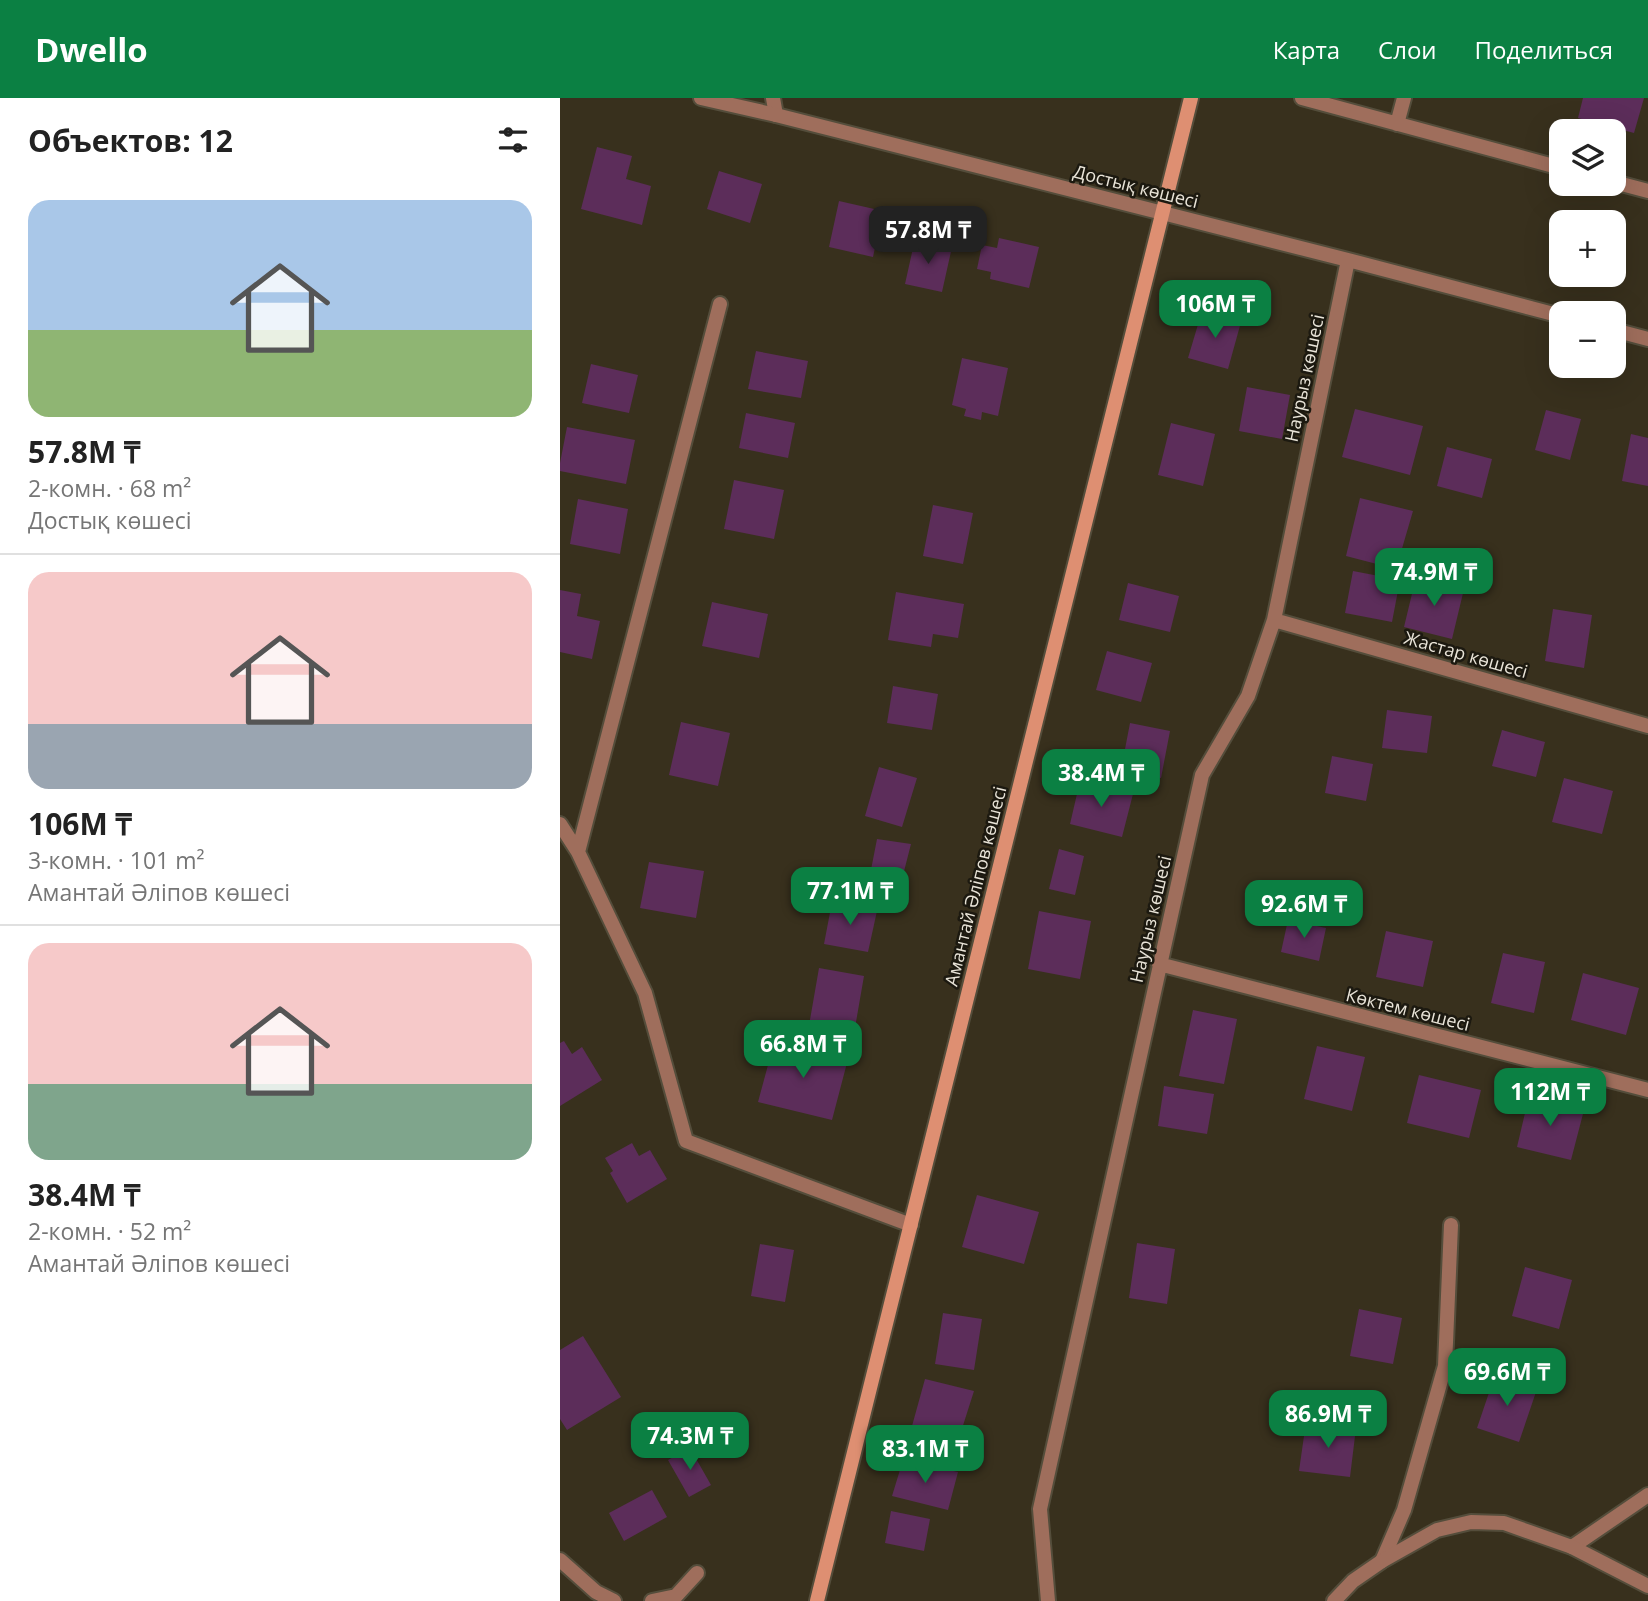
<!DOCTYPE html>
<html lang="ru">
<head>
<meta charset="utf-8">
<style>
  :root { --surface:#fff; --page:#f2f2f2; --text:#222; --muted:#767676; --line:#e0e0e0; --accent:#0b8043 }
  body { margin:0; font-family:"Open Sans",sans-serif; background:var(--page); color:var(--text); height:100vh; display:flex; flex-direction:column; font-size:26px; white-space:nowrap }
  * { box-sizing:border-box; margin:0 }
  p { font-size:23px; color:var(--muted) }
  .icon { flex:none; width:38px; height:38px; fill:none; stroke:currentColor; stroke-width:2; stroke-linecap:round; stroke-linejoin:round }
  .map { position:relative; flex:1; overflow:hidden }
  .side { display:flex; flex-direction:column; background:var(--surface); width:560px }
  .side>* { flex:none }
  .buttons { position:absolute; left:989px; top:21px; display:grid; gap:14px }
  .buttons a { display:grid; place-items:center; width:77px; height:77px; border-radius:14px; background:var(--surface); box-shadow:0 7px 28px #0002; font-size:35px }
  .price { position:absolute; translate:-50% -60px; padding:0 16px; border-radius:14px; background:var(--accent); color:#fff; font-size:23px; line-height:46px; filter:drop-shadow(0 2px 4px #0008) }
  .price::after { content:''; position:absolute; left:50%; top:42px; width:21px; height:16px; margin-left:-10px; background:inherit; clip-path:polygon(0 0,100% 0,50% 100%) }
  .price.on { background:#222; color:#fff }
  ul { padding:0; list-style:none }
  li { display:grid; align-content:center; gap:14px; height:371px; padding:0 28px }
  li+li { border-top:2px solid var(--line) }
  li span { display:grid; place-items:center; height:217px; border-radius:21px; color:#555 }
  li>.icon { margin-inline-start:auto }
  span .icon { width:126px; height:126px; fill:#fffc; stroke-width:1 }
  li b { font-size:30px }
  h2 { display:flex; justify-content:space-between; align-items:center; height:84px; padding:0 28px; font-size:30px }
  header { display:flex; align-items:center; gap:42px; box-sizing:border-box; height:98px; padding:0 35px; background:var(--accent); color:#fff }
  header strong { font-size:33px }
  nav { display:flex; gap:38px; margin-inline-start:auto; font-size:24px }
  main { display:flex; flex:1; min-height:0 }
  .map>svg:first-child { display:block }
  .building { fill:#5c2d5a }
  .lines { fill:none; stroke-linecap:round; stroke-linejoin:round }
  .lane-casing { stroke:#544d3b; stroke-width:18 }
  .street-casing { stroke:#544d3b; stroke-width:18 }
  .secondary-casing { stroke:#544d3b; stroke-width:18 }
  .lane { stroke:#9f6e5c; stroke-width:14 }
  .street { stroke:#9f6e5c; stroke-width:14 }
  .secondary { stroke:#de8f72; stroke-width:14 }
  .labels { text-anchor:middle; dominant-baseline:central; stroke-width:5; stroke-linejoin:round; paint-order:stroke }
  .street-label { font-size:18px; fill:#e9e4d8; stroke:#1c1910 }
</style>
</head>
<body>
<header>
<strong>Dwello</strong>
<nav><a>Карта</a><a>Слои</a><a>Поделиться</a></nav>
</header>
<main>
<section class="side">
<h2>Объектов: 12<svg class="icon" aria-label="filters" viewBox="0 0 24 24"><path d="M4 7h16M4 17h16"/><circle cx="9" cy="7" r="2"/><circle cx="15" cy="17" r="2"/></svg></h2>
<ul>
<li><span style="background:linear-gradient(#a9c7e8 60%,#8fb573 0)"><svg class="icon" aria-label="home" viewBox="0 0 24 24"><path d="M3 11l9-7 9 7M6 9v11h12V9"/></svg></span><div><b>57.8M ₸</b><p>2-комн. · 68 m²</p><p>Достық көшесі</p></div></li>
<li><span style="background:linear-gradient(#f6c9c9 70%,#9aa5b1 0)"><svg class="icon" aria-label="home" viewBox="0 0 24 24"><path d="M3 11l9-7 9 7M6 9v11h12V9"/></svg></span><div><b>106M ₸</b><p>3-комн. · 101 m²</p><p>Амантай Әліпов көшесі</p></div></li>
<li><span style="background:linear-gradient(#f6c9c9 65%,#7fa58c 0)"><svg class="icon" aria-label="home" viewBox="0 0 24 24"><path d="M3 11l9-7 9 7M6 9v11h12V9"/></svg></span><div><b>38.4M ₸</b><p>2-комн. · 52 m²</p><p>Амантай Әліпов көшесі</p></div></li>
</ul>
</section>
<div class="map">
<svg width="1088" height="1503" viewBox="0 0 1088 1503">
  <rect width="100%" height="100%" fill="#38301d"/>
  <path class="building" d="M 1023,0 L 1084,0 L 1074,35 L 1018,20 Z
    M 37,49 L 72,58 L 66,81 L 91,88 L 82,127 L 21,111 Z
    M 159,73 L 202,86 L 190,125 L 147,111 Z
    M 279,103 L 323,113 L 313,159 L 269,149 Z
    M 439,140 L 479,149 L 469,190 L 430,181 L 431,174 L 417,171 L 422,147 L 437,150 Z
    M 355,141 L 392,149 L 382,194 L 345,186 Z
    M 642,213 L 681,224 L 668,271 L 628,260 Z
    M 196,253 L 248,263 L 241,300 L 188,291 Z
    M 402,260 L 448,270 L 438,318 L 422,314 L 421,322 L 404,318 L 406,311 L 392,307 Z
    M 31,266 L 78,277 L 69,315 L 22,305 Z
    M 687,289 L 730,297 L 722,341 L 679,333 Z
    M 795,311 L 863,328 L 850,377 L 782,359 Z
    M 986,312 L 1021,321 L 1010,362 L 975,352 Z
    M 186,315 L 235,325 L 228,360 L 179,350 Z
    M 611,325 L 655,336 L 643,388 L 598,377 Z
    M 7,329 L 75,342 L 66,386 L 0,373 L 0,365 Z
    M 1071,336 L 1088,340 L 1088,388 L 1062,383 Z
    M 887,349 L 932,361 L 922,400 L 877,388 Z
    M 174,382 L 224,392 L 214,441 L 164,431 Z
    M 800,400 L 853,413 L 836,471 L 786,458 Z
    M 18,401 L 68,411 L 60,456 L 10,446 Z
    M 373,407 L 413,415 L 403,466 L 363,458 Z
    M 793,473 L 840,482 L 832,524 L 785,515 Z
    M 856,479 L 904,491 L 892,541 L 844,529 Z
    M 568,485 L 619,498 L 610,534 L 559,522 Z
    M 0,492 L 21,496 L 17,518 L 40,523 L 32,561 L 0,554 Z
    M 336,494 L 404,506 L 398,540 L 373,536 L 371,549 L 328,542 Z
    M 152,504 L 208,516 L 199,560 L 142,548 Z
    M 993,511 L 1032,517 L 1024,570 L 985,563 Z
    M 547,553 L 592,565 L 581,604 L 536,592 Z
    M 333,588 L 378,596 L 372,632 L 327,625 Z
    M 827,612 L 872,618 L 867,655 L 822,650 Z
    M 121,624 L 170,635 L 158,688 L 109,677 Z
    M 570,625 L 610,633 L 601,680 L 561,672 Z
    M 942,632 L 985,644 L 976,679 L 932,668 Z
    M 772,658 L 813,666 L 806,703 L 765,695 Z
    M 319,669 L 357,680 L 342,729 L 305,718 Z
    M 1004,680 L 1053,693 L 1042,736 L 992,724 Z
    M 520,683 L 573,696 L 562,739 L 510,726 Z
    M 317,741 L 351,746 L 340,789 L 309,782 Z
    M 499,751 L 524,758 L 515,797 L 489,791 Z
    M 89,764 L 144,773 L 136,820 L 80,810 Z
    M 272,804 L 317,813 L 308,854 L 264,846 Z
    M 479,813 L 531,823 L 520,881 L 468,871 Z
    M 728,822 L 766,830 L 759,863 L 721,854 Z
    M 826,833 L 873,843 L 863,889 L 816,879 Z
    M 943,855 L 985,864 L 974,915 L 931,905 Z
    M 259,870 L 304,878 L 292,947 L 247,939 Z
    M 1023,875 L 1079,890 L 1066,937 L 1011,922 Z
    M 633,912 L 677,921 L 664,986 L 619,978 Z
    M 215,941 L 288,961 L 272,1022 L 198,1004 Z
    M 4,943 L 12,956 L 22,949 L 42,982 L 0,1008 L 0,945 Z
    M 757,948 L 805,959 L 792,1013 L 744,1001 Z
    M 859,977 L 921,992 L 909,1040 L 847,1025 Z
    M 604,988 L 654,996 L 647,1036 L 598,1028 Z
    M 969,998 L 1024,1012 L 1011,1062 L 957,1049 Z
    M 72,1045 L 79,1058 L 90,1052 L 107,1081 L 67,1105 L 50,1075 L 53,1073 L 45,1060 Z
    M 417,1097 L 479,1114 L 464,1166 L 402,1149 Z
    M 577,1145 L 615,1151 L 607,1206 L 569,1200 Z
    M 200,1146 L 234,1152 L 225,1204 L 191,1198 Z
    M 965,1169 L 1012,1182 L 999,1231 L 952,1218 Z
    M 799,1211 L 842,1220 L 833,1266 L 790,1258 Z
    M 383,1215 L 422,1221 L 414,1272 L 375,1266 Z
    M 23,1238 L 61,1299 L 7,1332 L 0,1321 L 0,1252 Z
    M 935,1277 L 977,1291 L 959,1344 L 917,1330 Z
    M 365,1281 L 414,1293 L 399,1340 L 352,1328 Z
    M 746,1324 L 796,1330 L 790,1379 L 739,1373 Z
    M 130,1350 L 151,1387 L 129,1399 L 108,1362 Z
    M 343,1362 L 398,1374 L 388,1412 L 332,1398 Z
    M 92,1392 L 107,1419 L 64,1443 L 49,1415 Z
    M 331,1413 L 370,1421 L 364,1453 L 325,1445 Z"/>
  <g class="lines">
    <g class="lane-casing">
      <path id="lane" d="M 213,0 L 216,17
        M 1012,1449 L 1088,1397
        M 822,1463 L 844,1412 L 885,1268 L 891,1127"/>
    </g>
    <g class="street-casing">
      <path id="street" d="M 141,0 L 216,17 L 788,162 L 1001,218
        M 742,0 L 1001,70
        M 837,26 L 844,0
        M 1054,84 L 1088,93
        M 1054,232 L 1088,241
        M 714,522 L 1088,628
        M 0,726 L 18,754 L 85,895 L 126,1043 L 351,1127
        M 18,754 L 160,206
        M 599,866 L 1088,992
        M 0,1462 L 36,1494 L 54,1503
        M 92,1503 L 116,1498 L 137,1475
        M 488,1503 L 480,1411 L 642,677 L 688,598 L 714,522 L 788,162
        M 774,1503 L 793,1483 L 822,1463 L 877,1432 L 911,1424 L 944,1425 L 1012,1449 L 1088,1488"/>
    </g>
    <g class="secondary-casing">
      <path id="secondary" d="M 257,1503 L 631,0"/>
    </g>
    <use href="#lane" class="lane"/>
    <use href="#street" class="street"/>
    <use href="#secondary" class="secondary"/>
  </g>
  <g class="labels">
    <g class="street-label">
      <text transform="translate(576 88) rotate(14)">Достық көшесі</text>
      <text transform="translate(744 280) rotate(-78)">Наурыз көшесі</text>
      <text transform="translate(906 556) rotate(16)">Жастар көшесі</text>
      <text transform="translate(415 788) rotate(-76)">Амантай Әліпов көшесі</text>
      <text transform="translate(590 821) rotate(-77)">Наурыз көшесі</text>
      <text transform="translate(848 911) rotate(14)">Көктем көшесі</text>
    </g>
  </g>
</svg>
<div class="buttons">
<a><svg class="icon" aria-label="layers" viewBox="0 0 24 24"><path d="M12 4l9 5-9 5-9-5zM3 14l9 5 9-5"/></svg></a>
<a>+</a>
<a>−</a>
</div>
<b class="price on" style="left:368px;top:168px">57.8M ₸</b>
<b class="price" style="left:655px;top:242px">106M ₸</b>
<b class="price" style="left:874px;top:510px">74.9M ₸</b>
<b class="price" style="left:541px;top:711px">38.4M ₸</b>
<b class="price" style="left:290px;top:829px">77.1M ₸</b>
<b class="price" style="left:744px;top:842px">92.6M ₸</b>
<b class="price" style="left:243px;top:982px">66.8M ₸</b>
<b class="price" style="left:990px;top:1030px">112M ₸</b>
<b class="price" style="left:947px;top:1310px">69.6M ₸</b>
<b class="price" style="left:768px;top:1352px">86.9M ₸</b>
<b class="price" style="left:130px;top:1374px">74.3M ₸</b>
<b class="price" style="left:365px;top:1387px">83.1M ₸</b>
</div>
</main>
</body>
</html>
